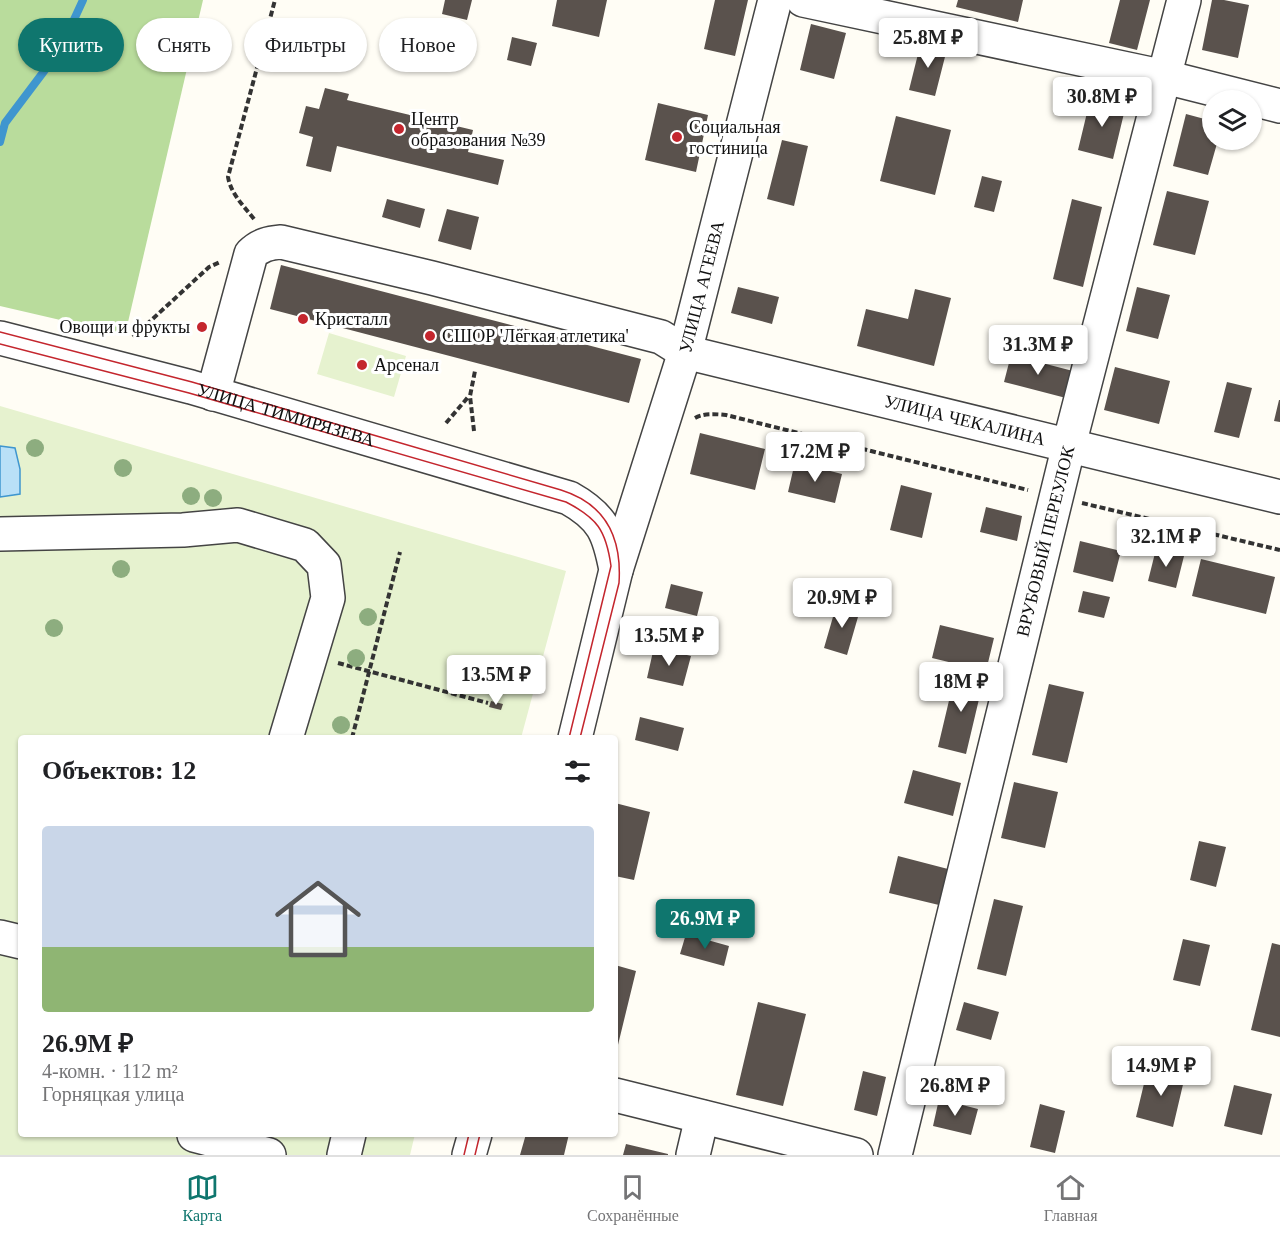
<!DOCTYPE html>
<html lang="ru">
<head>
<meta charset="utf-8">
<style>
  :root { --surface:#fff; --page:#f6f6f6; --text:#202124; --muted:#757577; --line:#e0e0e0; --accent:#0f766e }
  body { margin:0; font-family:Georgia,serif; background:var(--page); color:var(--text); height:100vh; display:flex; flex-direction:column; font-size:22px; white-space:nowrap }
  * { box-sizing:border-box; margin:0 }
  p { font-size:20px; color:var(--muted) }
  .icon { flex:none; width:33px; height:33px; fill:none; stroke:currentColor; stroke-width:2; stroke-linecap:round; stroke-linejoin:round }
  .map { position:relative; flex:1; overflow:hidden }
  .sheet { position:absolute; left:18px; top:735px; width:600px; height:402px; display:flex; flex-direction:column; background:var(--surface); border-radius:6px; box-shadow:0 2px 4px #0004 }
  .sheet>* { flex:none }
  .banner { position:absolute; left:18px; top:18px; width:600px; height:54px; display:flex; gap:12px }
  .tools { position:absolute; left:1202px; top:90px; display:grid; gap:12px }
  .tools a { display:grid; place-items:center; width:60px; height:60px; border-radius:50%; background:var(--surface); box-shadow:0 2px 4px #0004; font-size:30px }
  .price { position:absolute; translate:-50% -51px; padding:0 14px; border-radius:6px; background:#fff; color:#222; font-size:20px; line-height:39px; filter:drop-shadow(0 2px 3px #0008) }
  .price::after { content:''; position:absolute; left:50%; top:36px; width:18px; height:14px; margin-left:-9px; background:inherit; clip-path:polygon(0 0,100% 0,50% 100%) }
  .price.active { background:var(--accent); color:#fff }
  ul { padding:0; list-style:none }
  li { display:grid; align-content:center; gap:12px; height:318px; padding:0 24px }
  li+li { border-top:2px solid var(--line) }
  li span { display:grid; place-items:center; height:186px; border-radius:6px; color:#555 }
  li>.icon { margin-inline-start:auto }
  span .icon { width:108px; height:108px; fill:#fffc; stroke-width:1 }
  li b { font-size:26px }
  h2 { display:flex; justify-content:space-between; align-items:center; height:72px; padding:0 24px; font-size:26px }
  .pill { padding:0 21px; border-radius:27px; background:var(--surface); box-shadow:0 2px 4px #0004; font-size:21px; line-height:54px }
  .pill.active { background:var(--accent); color:#fff }
  .dock { display:flex; justify-content:space-around; align-items:center; height:84px; border-top:2px solid var(--line); background:var(--surface); font-size:16px; color:var(--muted) }
  .dock a { display:grid; justify-items:center; gap:3px }
  .dock .active { color:var(--accent) }
  .map>svg:first-child { display:block }
  .forest { fill:#b9dc9c }
  .pitch { fill:#e6f2cf }
  .water { fill:#b9e0f7; stroke:#3f96cf; stroke-width:1.5 }
  .lines { fill:none; stroke-linecap:round; stroke-linejoin:round }
  .stream { stroke:#3f96cf; stroke-width:8 }
  .building { fill:#5a524d }
  .minor-casing { stroke:#444; stroke-width:36 }
  .path { stroke:#333; stroke-width:4; stroke-dasharray:6 3; stroke-linecap:butt }
  .minor { stroke:#fff; stroke-width:33 }
  .tram { stroke:#c4262e; stroke-width:1.5 }
  .tree { fill:#8dad7f }
  .poi-dot { fill:#c4262e; stroke:#fff; stroke-width:2 }
  .labels { text-anchor:middle; dominant-baseline:central; stroke-width:6; stroke-linejoin:round; paint-order:stroke }
  .poi-label { font-size:18px; fill:#111; stroke:#fff; text-anchor:start }
  .street-label { font-size:18px; fill:#111; stroke:#fff }
</style>
</head>
<body>
<div class="map">
<svg width="1280" height="1155" viewBox="0 0 1280 1155">
  <rect width="100%" height="100%" fill="#fffdf5"/>
  <path class="forest" d="M 0,0 L 203,0 L 125,335 L 0,306 Z"/>
  <path class="pitch" d="M 329,333 L 406,356 L 394,397 L 317,374 Z
    M 0,406 L 566,571 L 521,738 L 21,738 L 21,1134 L 415,1134 L 410,1155 L 0,1155 Z"/>
  <path class="water" d="M 0,446 L 15,448 L 20,469 L 20,494 L 0,497 Z"/>
  <g class="lines">
    <path class="stream" d="M 0,142 L 5,123 L 60,50 L 83,0"/>
  </g>
  <path class="building" d="M 445,0 L 472,0 L 467,20 L 442,14 Z
    M 557,0 L 607,0 L 599,37 L 552,26 Z
    M 715,0 L 748,0 L 735,56 L 704,49 Z
    M 958,0 L 1023,0 L 1018,22 L 956,7 Z
    M 1120,0 L 1150,0 L 1137,50 L 1109,43 Z
    M 1212,0 L 1224,0 L 1249,5 L 1238,58 L 1202,50 Z
    M 811,24 L 846,33 L 834,79 L 800,70 Z
    M 512,37 L 537,43 L 531,66 L 507,60 Z
    M 921,42 L 947,49 L 935,96 L 909,90 Z
    M 325,88 L 349,94 L 347,100 L 473,130 L 468,152 L 504,160 L 498,185 L 337,146 L 331,172 L 306,166 L 313,137 L 299,133 L 306,106 L 319,109 Z
    M 1091,96 L 1126,105 L 1113,159 L 1078,150 Z
    M 658,103 L 708,115 L 696,172 L 645,160 Z
    M 1186,114 L 1212,121 L 1212,140 L 1218,140 L 1208,175 L 1173,166 Z
    M 896,116 L 951,130 L 935,195 L 880,181 Z
    M 782,140 L 808,146 L 794,206 L 767,199 Z
    M 982,176 L 1002,181 L 994,212 L 974,207 Z
    M 1167,191 L 1209,201 L 1195,255 L 1153,245 Z
    M 387,199 L 425,209 L 420,228 L 382,217 Z
    M 1072,199 L 1102,207 L 1083,287 L 1053,279 Z
    M 447,209 L 479,217 L 471,250 L 438,241 Z
    M 281,265 L 641,359 L 629,403 L 270,309 Z
    M 738,287 L 779,297 L 772,324 L 731,313 Z
    M 1137,287 L 1170,295 L 1158,339 L 1126,331 Z
    M 915,289 L 951,298 L 934,366 L 857,346 L 866,309 L 908,319 Z
    M 1011,355 L 1073,371 L 1066,398 L 1004,382 Z
    M 1115,367 L 1170,381 L 1159,424 L 1104,410 Z
    M 1227,382 L 1252,388 L 1239,438 L 1214,432 Z
    M 1279,400 L 1280,400 L 1280,422 L 1274,421 Z
    M 700,433 L 765,449 L 755,490 L 690,474 Z
    M 795,462 L 842,474 L 835,503 L 788,492 Z
    M 901,485 L 932,493 L 922,538 L 890,530 Z
    M 986,507 L 1022,516 L 1017,541 L 980,532 Z
    M 1080,541 L 1121,551 L 1113,582 L 1073,572 Z
    M 1156,549 L 1184,556 L 1176,588 L 1148,581 Z
    M 1201,559 L 1275,577 L 1266,614 L 1192,596 Z
    M 671,584 L 703,592 L 697,616 L 665,608 Z
    M 1083,591 L 1110,597 L 1104,618 L 1078,612 Z
    M 837,603 L 860,610 L 847,655 L 824,648 Z
    M 940,625 L 994,638 L 986,671 L 932,658 Z
    M 654,647 L 691,656 L 683,686 L 647,678 Z
    M 956,671 L 984,678 L 966,754 L 938,747 Z
    M 1049,684 L 1084,692 L 1067,763 L 1032,755 Z
    M 491,701 L 503,704 L 501,710 L 489,707 Z
    M 640,717 L 684,728 L 678,751 L 635,740 Z
    M 913,770 L 961,783 L 953,816 L 904,803 Z
    M 1014,782 L 1058,792 L 1045,848 L 1001,838 Z
    M 615,803 L 650,812 L 634,880 L 615,876 Z
    M 1199,841 L 1226,847 L 1216,887 L 1190,880 Z
    M 898,856 L 948,869 L 939,905 L 889,893 Z
    M 994,899 L 1023,906 L 1006,976 L 977,969 Z
    M 686,934 L 729,946 L 724,966 L 680,954 Z
    M 1183,939 L 1210,945 L 1200,986 L 1173,980 Z
    M 1272,943 L 1280,945 L 1280,1037 L 1251,1030 Z
    M 615,965 L 636,971 L 616,1053 L 615,1053 Z
    M 758,1002 L 806,1014 L 783,1106 L 736,1095 Z
    M 964,1002 L 999,1012 L 991,1040 L 956,1030 Z
    M 1148,1067 L 1185,1076 L 1173,1127 L 1136,1117 Z
    M 863,1071 L 886,1077 L 877,1116 L 854,1110 Z
    M 1234,1085 L 1272,1094 L 1262,1135 L 1224,1126 Z
    M 939,1099 L 978,1109 L 971,1135 L 933,1126 Z
    M 1040,1104 L 1065,1111 L 1055,1153 L 1030,1147 Z
    M 526,1134 L 569,1134 L 564,1155 L 520,1155 Z
    M 626,1144 L 668,1154 L 668,1155 L 623,1155 Z"/>
  <g class="lines">
    <g class="minor-casing">
      <g id="minor">
        <path d="M 803,0 L 1165,77 L 1280,106"/>
        <path id="s1" d="M 0,338 L 191,387 L 569,498 C 603,517 609,533 616,570 L 575,738"/>
        <path id="s2" d="M 213,394 L 251,254 C 260,245 269,243 281,242 L 432,278 L 661,337 L 685,352 L 1280,497"/>
        <path d="M 0,534 L 183,530 L 238,525 L 305,545 L 324,565 L 328,598 L 286,738"/>
        <path id="s3" d="M 616,570 L 685,352 L 775,0"/>
        <path d="M 0,937 L 21,942"/>
        <path d="M 615,1095 L 856,1155"/>
        <path d="M 194,1135 L 269,1155"/>
        <path d="M 344,1155 L 349,1134"/>
        <path d="M 469,1155 L 475,1134"/>
        <path d="M 693,1155 L 702,1117"/>
        <path id="s4" d="M 895,1155 L 1069,445 L 1184,0"/>
      </g>
    </g>
    <path class="path" d="M 254,219 C 243,205 231,194 228,177 L 275,0
      M 133,337 L 209,267 L 220,262
      M 695,418 C 704,413 715,414 726,415 L 1028,490
      M 446,423 L 469,396
      M 474,431 L 470,396 L 475,371
      M 1082,503 L 1280,550
      M 338,663 L 488,703
      M 352,738 L 400,552"/>
    <use href="#minor" class="minor"/>
    <path class="tram" d="M 0,332 L 192,382 L 561,490 C 606,504 622,537 619,583 L 580,738
      M 0,344 L 189,393 L 566,502 C 597,518 606,530 611,566 L 569,738
      M 464,1155 L 469,1134
      M 475,1155 L 480,1134"/>
  </g>
  <g class="tree">
    <circle cx="35" cy="448" r="9"/>
    <circle cx="123" cy="468" r="9"/>
    <circle cx="191" cy="496" r="9"/>
    <circle cx="213" cy="498" r="9"/>
    <circle cx="121" cy="569" r="9"/>
    <circle cx="368" cy="617" r="9"/>
    <circle cx="54" cy="628" r="9"/>
    <circle cx="356" cy="658" r="9"/>
    <circle cx="341" cy="725" r="9"/>
  </g>
  <g class="poi-dot">
    <circle cx="399" cy="129" r="6"/>
    <circle cx="677" cy="137" r="6"/>
    <circle cx="303" cy="319" r="6"/>
    <circle cx="202" cy="327" r="6"/>
    <circle cx="430" cy="336" r="6"/>
    <circle cx="362" cy="365" r="6"/>
  </g>
  <g class="labels">
    <g class="poi-label">
      <text x="411" y="119">Центр<tspan x="411" dy="21">образования №39</tspan></text>
      <text x="689" y="127">Социальная<tspan x="689" dy="21">гостиница</tspan></text>
      <text x="315" y="319">Кристалл</text>
      <text x="190" y="327" text-anchor="end">Овощи и фрукты</text>
      <text x="442" y="336">СШОР 'Лёгкая атлетика'</text>
      <text x="374" y="365">Арсенал</text>
    </g>
    <g class="street-label">
      <text stroke="none"><textPath href="#s3" startOffset="296">УЛИЦА АГЕЕВА</textPath></text>
      <text stroke="none"><textPath href="#s1" startOffset="296">УЛИЦА ТИМИРЯЗЕВА</textPath></text>
      <text stroke="none"><textPath href="#s2" startOffset="886">УЛИЦА ЧЕКАЛИНА</textPath></text>
      <text stroke="none"><textPath href="#s4" startOffset="632">ВРУБОВЫЙ ПЕРЕУЛОК</textPath></text>
    </g>
  </g>
</svg>
<div class="tools">
<a><svg class="icon" aria-label="layers" viewBox="0 0 24 24"><path d="M12 4l9 5-9 5-9-5zM3 14l9 5 9-5"/></svg></a>
</div>
<b class="price" style="left:928px;top:69px">25.8M ₽</b>
<b class="price" style="left:1102px;top:128px">30.8M ₽</b>
<b class="price" style="left:1038px;top:376px">31.3M ₽</b>
<b class="price" style="left:815px;top:483px">17.2M ₽</b>
<b class="price" style="left:1166px;top:568px">32.1M ₽</b>
<b class="price" style="left:842px;top:629px">20.9M ₽</b>
<b class="price" style="left:669px;top:667px">13.5M ₽</b>
<b class="price" style="left:496px;top:706px">13.5M ₽</b>
<b class="price" style="left:961px;top:713px">18M ₽</b>
<b class="price active" style="left:705px;top:950px">26.9M ₽</b>
<b class="price" style="left:1161px;top:1097px">14.9M ₽</b>
<b class="price" style="left:955px;top:1117px">26.8M ₽</b>
<div class="banner">
<a class="pill active">Купить</a>
<a class="pill">Снять</a>
<a class="pill">Фильтры</a>
<a class="pill">Новое</a>
</div>
<section class="sheet">
<h2>Объектов: 12<svg class="icon" aria-label="filters" viewBox="0 0 24 24"><path d="M4 7h16M4 17h16"/><circle cx="9" cy="7" r="2"/><circle cx="15" cy="17" r="2"/></svg></h2>
<ul>
<li><span style="background:linear-gradient(#c9d6e8 65%,#8fb573 0)"><svg class="icon" aria-label="home" viewBox="0 0 24 24"><path d="M3 11l9-7 9 7M6 9v11h12V9"/></svg></span><div><b>26.9M ₽</b><p>4-комн. · 112 m²</p><p>Горняцкая улица</p></div></li>
</ul>
</section>
</div>
<nav class="dock">
<a class="active"><svg class="icon" aria-label="map" viewBox="0 0 24 24"><path d="M3 6l6-2 6 2 6-2v14l-6 2-6-2-6 2zM9 4v14M15 6v14"/></svg>Карта</a>
<a><svg class="icon" aria-label="saved" viewBox="0 0 24 24"><path d="M7 4h10v16l-5-4-5 4z"/></svg>Сохранённые</a>
<a><svg class="icon" aria-label="home" viewBox="0 0 24 24"><path d="M3 11l9-7 9 7M6 9v11h12V9"/></svg>Главная</a>
</nav>
</body>
</html>
